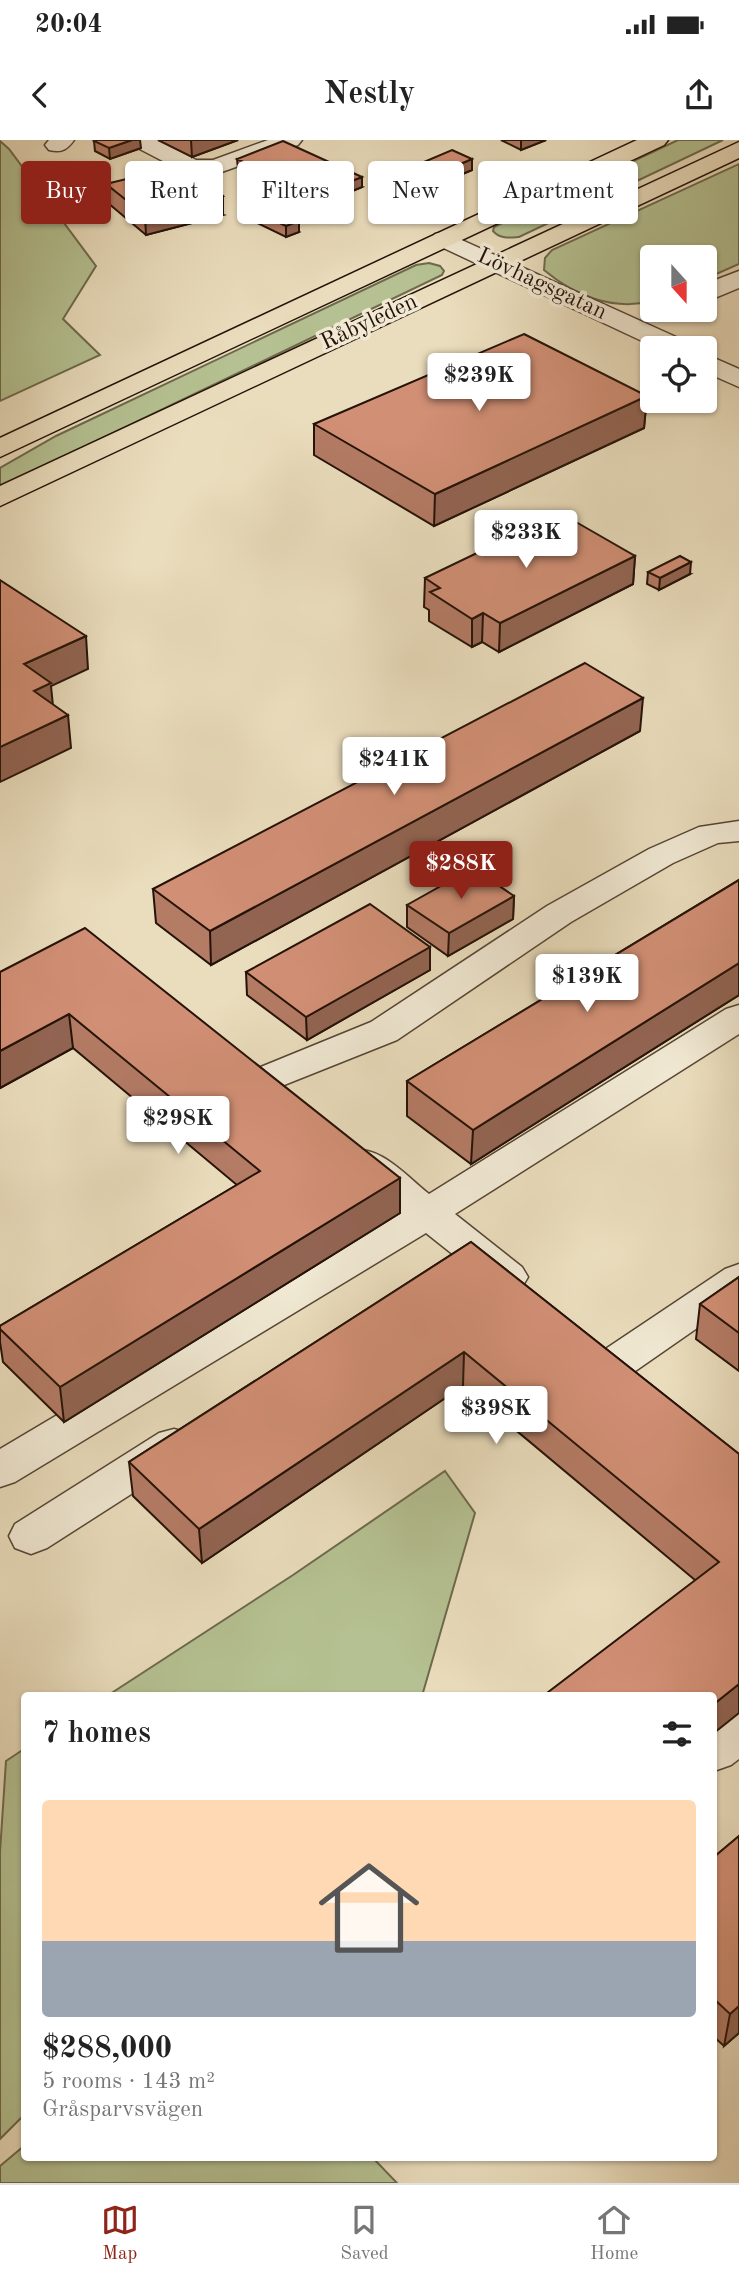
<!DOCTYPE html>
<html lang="en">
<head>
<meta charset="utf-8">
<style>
  :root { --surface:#fff; --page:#f6f6f6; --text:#222; --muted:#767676; --line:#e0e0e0; --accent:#8f2418 }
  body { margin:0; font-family:"Old Standard TT",serif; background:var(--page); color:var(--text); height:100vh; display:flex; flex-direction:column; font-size:26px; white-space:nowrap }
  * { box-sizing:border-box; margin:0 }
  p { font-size:23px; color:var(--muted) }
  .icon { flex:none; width:38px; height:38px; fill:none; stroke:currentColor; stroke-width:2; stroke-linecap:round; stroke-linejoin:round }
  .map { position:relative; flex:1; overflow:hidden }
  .details { position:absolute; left:21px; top:1552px; width:696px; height:469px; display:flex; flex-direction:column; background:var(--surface); border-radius:7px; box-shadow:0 2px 5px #0004 }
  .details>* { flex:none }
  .hud { position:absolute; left:21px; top:21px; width:698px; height:63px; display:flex; gap:14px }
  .needle { width:46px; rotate:159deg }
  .fabs { position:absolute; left:640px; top:105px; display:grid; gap:14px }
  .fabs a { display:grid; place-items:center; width:77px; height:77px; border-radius:7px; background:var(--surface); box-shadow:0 2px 5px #0004; font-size:35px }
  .price { position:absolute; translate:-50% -60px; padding:0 16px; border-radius:7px; background:#fff; color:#222; font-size:23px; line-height:46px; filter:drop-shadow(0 2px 4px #0008) }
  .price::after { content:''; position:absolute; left:50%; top:42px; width:21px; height:16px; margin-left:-10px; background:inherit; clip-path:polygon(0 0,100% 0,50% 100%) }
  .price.current { background:var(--accent); color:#fff }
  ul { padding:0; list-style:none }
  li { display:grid; align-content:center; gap:14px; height:371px; padding:0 21px }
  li+li { border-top:2px solid var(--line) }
  li span { display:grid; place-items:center; height:217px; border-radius:7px; color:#555 }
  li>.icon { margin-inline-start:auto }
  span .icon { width:126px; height:126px; fill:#fffc; stroke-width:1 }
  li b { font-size:30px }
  h2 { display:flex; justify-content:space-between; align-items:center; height:84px; padding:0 21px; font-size:30px }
  .tag { padding:0 24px; border-radius:7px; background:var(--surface); box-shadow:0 2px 5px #0004; font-size:24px; line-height:63px }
  .tag.current { background:var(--accent); color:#fff }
  .status { display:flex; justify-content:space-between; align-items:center; height:49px; padding:0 35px; background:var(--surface); direction:ltr }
  .status svg { height:19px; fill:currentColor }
  header { display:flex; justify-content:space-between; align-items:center; height:91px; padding:0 21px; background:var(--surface); font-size:32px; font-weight:600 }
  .tabs { display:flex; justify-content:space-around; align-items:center; height:98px; border-top:2px solid var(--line); background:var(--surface); font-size:19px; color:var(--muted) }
  .tabs a { display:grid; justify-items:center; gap:4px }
  .tabs .current { color:var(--accent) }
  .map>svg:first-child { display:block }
  .green { fill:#b5c192; stroke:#6d6a4d; stroke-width:2 }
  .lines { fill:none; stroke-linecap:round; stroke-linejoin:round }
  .minor-casing { stroke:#564535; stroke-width:3 }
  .major-casing { stroke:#251208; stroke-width:3 }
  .minor { fill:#f1e9d4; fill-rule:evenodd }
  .major { fill:#eaddbd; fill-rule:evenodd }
  .wall { fill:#b47b65; stroke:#251208; stroke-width:2 }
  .shaded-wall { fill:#926452; stroke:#251208; stroke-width:2 }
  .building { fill:#d18f75; stroke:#251208; stroke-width:2 }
  .labels { text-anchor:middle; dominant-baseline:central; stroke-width:7; stroke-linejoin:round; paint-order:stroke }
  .far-street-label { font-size:23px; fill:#251208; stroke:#f1e9d4 }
</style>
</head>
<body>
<div class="status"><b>20:04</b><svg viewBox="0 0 49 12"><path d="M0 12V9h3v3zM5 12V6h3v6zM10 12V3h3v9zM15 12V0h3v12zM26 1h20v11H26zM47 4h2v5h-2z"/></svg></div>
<header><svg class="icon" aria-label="back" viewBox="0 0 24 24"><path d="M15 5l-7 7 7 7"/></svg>Nestly<svg class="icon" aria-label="share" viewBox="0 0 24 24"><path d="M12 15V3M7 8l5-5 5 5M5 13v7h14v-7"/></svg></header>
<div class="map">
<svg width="739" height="2043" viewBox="0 0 739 2043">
  <rect width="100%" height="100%" fill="#eaddbd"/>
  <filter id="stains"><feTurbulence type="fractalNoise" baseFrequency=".00286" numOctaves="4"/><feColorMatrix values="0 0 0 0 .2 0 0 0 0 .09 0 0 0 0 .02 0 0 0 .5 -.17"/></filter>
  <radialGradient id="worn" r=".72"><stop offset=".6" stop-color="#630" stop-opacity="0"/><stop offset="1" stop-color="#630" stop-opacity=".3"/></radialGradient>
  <path class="green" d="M 678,0 L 723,0 L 519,97 C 509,98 500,99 493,91 L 494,87 Z
    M 0,1 L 9,9 L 96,126 L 63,179 L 100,215 L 0,261 Z
    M 739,24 L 739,124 L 705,139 L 705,117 L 653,117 L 653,161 C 613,171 575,156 544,130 L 545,118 L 552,110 Z
    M 429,123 L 440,126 L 444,131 L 442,135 L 88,305 L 0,351 L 0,328 L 56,296 L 416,125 Z
    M 445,1331 L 475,1373 L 422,1556 L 107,1556 L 293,1435 Z
    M 24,1609 L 24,1975 L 0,1999 L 0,1712 L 6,1621 Z
    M 24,2006 L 24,2018 L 373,2018 L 397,2043 L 0,2043 L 0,2026 Z"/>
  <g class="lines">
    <g class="minor-casing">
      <path id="minor" d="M 49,0 L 74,0 C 67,10 61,13 49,10 L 45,5 Z
        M 128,0 L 158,0 L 196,20 L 213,20 L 268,0 L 302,0 L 298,5 L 216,34 L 184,32 L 132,5 Z
        M 444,92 L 687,202 L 691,208 L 657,208 L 435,104 L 432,99 L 435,94 Z
        M 739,131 L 739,148 L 705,162 L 705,144 Z
        M 705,214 L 739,229 L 739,247 L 705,232 Z
        M 739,681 L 739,701 L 718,703 L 673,723 L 571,782 L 397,900 L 259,955 L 246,951 L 240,942 L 246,933 L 371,882 L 547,766 L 649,709 L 699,687 Z
        M 739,865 L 739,894 L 455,1074 L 522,1127 L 528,1137 L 522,1147 L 508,1152 L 494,1147 L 426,1093 L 15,1342 L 0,1347 L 0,1309 L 399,1072 L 346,1029 L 341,1020 L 346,1011 C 378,1002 405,1035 429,1054 L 726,869 Z
        M 739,1124 L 739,1159 L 631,1234 L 616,1239 L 601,1234 L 595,1223 L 601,1212 L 725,1129 Z
        M 174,1289 L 189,1293 L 195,1305 L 189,1317 L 47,1408 L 31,1414 L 15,1408 L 9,1396 L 15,1384 L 159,1293 Z
        M 739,1571 L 739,1619 L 731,1625 L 714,1631 L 714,1584 L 722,1577 Z"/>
    </g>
    <g class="major-casing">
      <path id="major" d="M 637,0 L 668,0 L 664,5 L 0,317 L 0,298 Z
        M 739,2 L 739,18 L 0,366 L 0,346 Z"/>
    </g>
    <use href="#minor" class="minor"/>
    <use href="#major" class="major"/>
  </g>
  <path class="wall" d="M 158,0 L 238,0 L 192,17 Z
    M 501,0 L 546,0 L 521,10 Z
    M 94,1 L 141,8 L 110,19 L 95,11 Z
    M 237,19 L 362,47 L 316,66 L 238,29 Z
    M 472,19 L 472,30 L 400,60 L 379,51 L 379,41 Z
    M 106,44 L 223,75 L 146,95 L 108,63 Z
    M 240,64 L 299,92 L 286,97 L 241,75 Z
    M 647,256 L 644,288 L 434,386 L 314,315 L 314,284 Z
    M 563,388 L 635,416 L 633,444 L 499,512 L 482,502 L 472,507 L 429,481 L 429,470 L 424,467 L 425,438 Z
    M 648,432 L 690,434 L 659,450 L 647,444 Z
    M 640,591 L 211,825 L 156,783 L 153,749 Z
    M 739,740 L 739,855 L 471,1024 L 407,976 L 407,941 Z
    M 514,756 L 513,779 L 448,816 L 407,787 L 407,765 Z
    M 430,807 L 430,830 L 307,900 L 247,855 L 246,832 Z
    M 0,832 L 400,1038 L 400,1073 L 64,1282 L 3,1222 L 0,1202 L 0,1186 L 237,1045 L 73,908 L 0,948 Z
    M 471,1102 L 739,1314 L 739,1573 L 695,1440 L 463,1246 L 202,1423 L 133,1356 L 129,1322 Z
    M 739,1137 L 739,1231 L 696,1199 L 700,1164 Z
    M 739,1696 L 739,1893 L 724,1906 L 714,1897 L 714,1717 Z"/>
  <path class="shaded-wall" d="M 132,0 L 140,0 L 141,8 L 110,19 L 109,8 Z
    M 191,0 L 238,0 L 192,17 Z
    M 521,0 L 546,0 L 521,10 Z
    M 472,19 L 472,30 L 400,60 L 400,50 Z
    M 362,37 L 362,47 L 316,66 L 316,55 Z
    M 223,56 L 223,75 L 146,95 L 145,75 Z
    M 299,81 L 299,92 L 286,97 L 286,86 Z
    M 647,256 L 644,288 L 434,386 L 435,354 Z
    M 635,416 L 633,444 L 499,512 L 500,483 Z
    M 691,422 L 690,434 L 659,450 L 660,438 Z
    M 483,473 L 482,502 L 472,507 L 472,479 Z
    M 86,496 L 88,529 L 51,546 L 54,576 L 37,584 L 24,524 Z
    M 643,558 L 640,591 L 211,825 L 210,791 Z
    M 68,575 L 71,608 L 0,642 L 0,607 Z
    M 514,756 L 513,779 L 448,816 L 449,793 Z
    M 430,807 L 430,830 L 307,900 L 306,877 Z
    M 739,823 L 739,855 L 471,1024 L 473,990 Z
    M 69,874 L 73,908 L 0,948 L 0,911 Z
    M 400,1038 L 400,1073 L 64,1282 L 60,1247 Z
    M 464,1212 L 463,1246 L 202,1423 L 199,1389 Z
    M 739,1544 L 739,1573 L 714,1593 L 714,1564 Z
    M 739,1866 L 739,1893 L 724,1906 L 730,1874 Z"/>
  <path class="building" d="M 96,0 L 132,0 L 109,8 L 94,1 Z
    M 283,1 L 362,37 L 316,55 L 237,19 Z
    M 452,10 L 472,19 L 400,50 L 379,41 Z
    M 183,25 L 223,56 L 145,75 L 106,44 Z
    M 253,59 L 299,81 L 286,86 L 240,64 Z
    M 524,194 L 647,256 L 435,354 L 314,284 Z
    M 548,379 L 563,388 L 576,382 L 635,416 L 500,483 L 483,473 L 472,479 L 430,452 L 440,448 L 425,438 Z
    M 680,416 L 691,422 L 660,438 L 648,432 Z
    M 0,440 L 86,496 L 24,524 L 51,543 L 34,551 L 68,575 L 0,607 Z
    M 585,523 L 643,558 L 210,791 L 153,749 Z
    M 473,728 L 514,756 L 449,793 L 407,765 Z
    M 739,740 L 739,823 L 473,990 L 407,941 Z
    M 370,764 L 430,807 L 306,877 L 246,832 Z
    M 85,788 L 400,1038 L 60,1247 L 0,1189 L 0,1186 L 260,1031 L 69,874 L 0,911 L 0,832 Z
    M 471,1102 L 739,1314 L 739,1544 L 714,1564 L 714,1556 L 543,1556 L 719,1422 L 464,1212 L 199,1389 L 129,1322 Z
    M 739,1137 L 739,1193 L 700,1164 Z
    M 739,1696 L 739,1866 L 730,1874 L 714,1859 L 714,1717 Z"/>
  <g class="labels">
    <g class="far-street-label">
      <text transform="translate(542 144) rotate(25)">Lövhagsgatan</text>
      <text transform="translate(369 182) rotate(-25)">Råbyleden</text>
    </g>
  </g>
  <rect width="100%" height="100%" filter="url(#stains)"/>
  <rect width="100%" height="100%" fill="url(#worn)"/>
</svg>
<div class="fabs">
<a><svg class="needle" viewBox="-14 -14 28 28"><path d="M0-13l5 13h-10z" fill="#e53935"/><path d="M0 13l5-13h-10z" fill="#767676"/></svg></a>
<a><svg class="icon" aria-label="locate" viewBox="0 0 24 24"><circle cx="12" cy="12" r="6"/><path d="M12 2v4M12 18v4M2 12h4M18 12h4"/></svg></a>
</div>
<b class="price" style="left:479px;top:273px">$239K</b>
<b class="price" style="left:526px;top:430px">$233K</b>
<b class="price" style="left:394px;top:657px">$241K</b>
<b class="price current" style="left:461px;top:761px">$288K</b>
<b class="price" style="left:587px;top:874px">$139K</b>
<b class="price" style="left:178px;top:1016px">$298K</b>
<b class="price" style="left:496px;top:1306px">$398K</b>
<div class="hud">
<a class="tag current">Buy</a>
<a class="tag">Rent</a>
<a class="tag">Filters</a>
<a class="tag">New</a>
<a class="tag">Apartment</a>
</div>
<section class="details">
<h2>7 homes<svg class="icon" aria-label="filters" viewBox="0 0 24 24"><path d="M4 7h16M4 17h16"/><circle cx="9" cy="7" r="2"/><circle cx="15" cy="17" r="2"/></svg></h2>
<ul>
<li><span style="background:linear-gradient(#ffd9b3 65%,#9aa5b1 0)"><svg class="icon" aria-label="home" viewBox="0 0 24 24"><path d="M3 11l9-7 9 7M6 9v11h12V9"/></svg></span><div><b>$288,000</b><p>5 rooms · 143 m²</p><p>Gråsparvsvägen</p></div></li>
</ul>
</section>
</div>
<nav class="tabs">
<a class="current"><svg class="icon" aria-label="map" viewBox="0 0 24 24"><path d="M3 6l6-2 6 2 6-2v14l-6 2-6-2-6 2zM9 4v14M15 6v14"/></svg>Map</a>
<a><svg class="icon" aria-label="saved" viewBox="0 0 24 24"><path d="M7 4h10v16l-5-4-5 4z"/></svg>Saved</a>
<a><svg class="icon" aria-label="home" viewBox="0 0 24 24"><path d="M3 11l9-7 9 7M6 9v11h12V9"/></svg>Home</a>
</nav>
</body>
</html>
